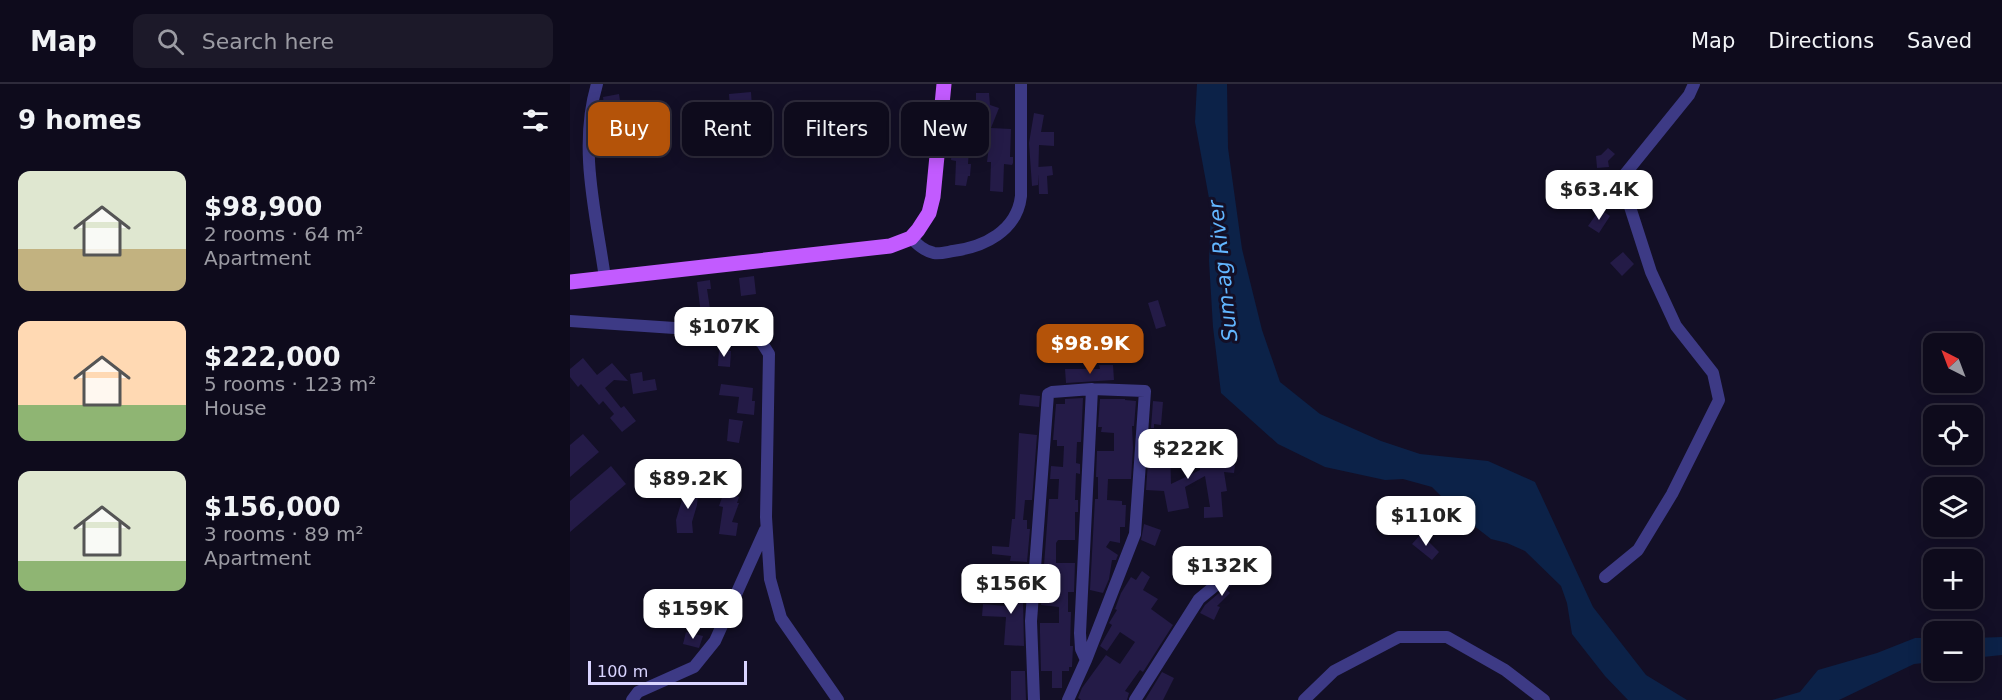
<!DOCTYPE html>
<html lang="en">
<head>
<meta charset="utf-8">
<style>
  :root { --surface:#0e0b1c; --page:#1c1929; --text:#f1f3f6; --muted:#9b9ba3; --line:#2e2b3b; --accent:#b45309 }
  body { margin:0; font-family:"DejaVu Sans",sans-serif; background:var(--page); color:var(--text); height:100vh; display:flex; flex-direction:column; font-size:22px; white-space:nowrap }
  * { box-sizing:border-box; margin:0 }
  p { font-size:20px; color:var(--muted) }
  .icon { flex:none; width:33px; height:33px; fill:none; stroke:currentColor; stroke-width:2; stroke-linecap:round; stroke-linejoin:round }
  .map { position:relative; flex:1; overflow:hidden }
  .panel { display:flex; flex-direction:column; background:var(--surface); width:570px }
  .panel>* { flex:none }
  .top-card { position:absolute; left:18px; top:18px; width:570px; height:54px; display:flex; gap:12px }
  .needle { width:39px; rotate:318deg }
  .buttons { position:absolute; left:1353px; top:249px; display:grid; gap:12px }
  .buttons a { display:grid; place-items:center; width:60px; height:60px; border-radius:12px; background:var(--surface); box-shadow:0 3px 15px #0003,0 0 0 2px var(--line); font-size:30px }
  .scale { position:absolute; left:18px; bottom:15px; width:159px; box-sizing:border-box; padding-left:6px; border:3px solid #d9d4ff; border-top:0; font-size:16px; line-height:21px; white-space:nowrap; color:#d9d4ff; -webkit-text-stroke:4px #130f26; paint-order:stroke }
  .price { position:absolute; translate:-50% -51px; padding:0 14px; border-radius:12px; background:#fff; color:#222; font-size:20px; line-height:39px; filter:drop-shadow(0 2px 3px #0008) }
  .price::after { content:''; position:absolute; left:50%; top:36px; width:18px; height:14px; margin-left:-9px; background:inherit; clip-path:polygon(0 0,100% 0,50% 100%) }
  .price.selected { background:var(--accent); color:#fff }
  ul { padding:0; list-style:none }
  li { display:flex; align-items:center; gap:18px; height:150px; padding:0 18px }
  li span { display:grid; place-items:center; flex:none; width:168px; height:120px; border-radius:12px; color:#555 }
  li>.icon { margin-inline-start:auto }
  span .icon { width:72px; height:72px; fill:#fffc; stroke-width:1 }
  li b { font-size:26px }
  h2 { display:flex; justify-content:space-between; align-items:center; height:72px; padding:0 18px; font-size:26px }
  .pill { padding:0 21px; border-radius:12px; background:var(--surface); box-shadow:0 3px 15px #0003,0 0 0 2px var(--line); font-size:21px; line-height:54px }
  .pill.selected { background:var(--accent); color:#fff }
  header { display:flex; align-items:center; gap:36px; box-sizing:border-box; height:84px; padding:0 30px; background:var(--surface); border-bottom:2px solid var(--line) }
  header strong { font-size:28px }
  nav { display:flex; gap:33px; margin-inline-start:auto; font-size:21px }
  .search { width:420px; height:54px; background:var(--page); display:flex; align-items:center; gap:15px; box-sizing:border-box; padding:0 21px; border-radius:12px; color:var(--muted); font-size:22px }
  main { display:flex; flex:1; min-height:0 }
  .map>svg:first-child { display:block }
  .water { fill:#0c2248 }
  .building { fill:#241b47 }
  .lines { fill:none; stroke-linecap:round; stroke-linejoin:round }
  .minor { stroke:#3d3a85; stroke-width:12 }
  .major { stroke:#c25bff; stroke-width:15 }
  .labels { text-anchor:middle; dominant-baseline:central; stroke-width:6; stroke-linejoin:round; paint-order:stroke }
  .water-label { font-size:21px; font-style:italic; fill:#62b6ff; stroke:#130f26 }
</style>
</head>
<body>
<header>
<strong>Map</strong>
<div class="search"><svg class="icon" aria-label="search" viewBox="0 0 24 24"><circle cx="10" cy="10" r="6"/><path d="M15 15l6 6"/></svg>Search here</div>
<nav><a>Map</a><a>Directions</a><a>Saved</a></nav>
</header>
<main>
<section class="panel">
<h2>9 homes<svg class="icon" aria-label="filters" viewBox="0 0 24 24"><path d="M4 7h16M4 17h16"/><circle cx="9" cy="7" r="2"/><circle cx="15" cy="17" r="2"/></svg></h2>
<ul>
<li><span style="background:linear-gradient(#dfe7d0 65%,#c2b280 0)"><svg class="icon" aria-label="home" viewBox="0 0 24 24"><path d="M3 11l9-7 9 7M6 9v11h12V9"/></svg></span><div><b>$98,900</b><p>2 rooms · 64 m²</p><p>Apartment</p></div></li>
<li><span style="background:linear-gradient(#ffd9b3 70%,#8fb573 0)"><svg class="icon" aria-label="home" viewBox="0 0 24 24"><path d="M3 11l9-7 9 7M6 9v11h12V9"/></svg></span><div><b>$222,000</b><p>5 rooms · 123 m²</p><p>House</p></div></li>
<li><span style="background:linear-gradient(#dfe7d0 75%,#8fb573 0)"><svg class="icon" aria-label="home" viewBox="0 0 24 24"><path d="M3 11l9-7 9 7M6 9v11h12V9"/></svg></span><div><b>$156,000</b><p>3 rooms · 89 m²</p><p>Apartment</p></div></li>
</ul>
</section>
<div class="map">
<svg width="1432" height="616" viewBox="0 0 1432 616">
  <rect width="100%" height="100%" fill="#130f26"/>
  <path class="water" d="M 627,0 L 657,0 L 658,64 L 672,165 L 692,246 L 710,298 L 750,330 L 811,357 L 850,370 L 918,377 L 965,398 L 1023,523 L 1076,591 L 1117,616 L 1058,616 L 1035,592 L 1002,550 L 997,519 L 991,502 L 955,467 L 937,459 L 921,455 L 903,441 L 893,425 L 878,419 L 862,403 L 833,395 L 815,396 L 755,383 L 708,360 L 651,309 L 643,243 L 639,177 L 641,125 L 625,38 Z
    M 1432,553 L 1432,571 L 1403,574 L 1403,554 Z
    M 1345,554 L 1363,554 L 1363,578 L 1344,580 L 1269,616 L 1202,616 L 1230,608 L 1248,586 L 1307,569 Z"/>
  <path class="building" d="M 181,8 L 182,23 L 160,24 L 159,10 Z
    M 406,9 L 419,9 L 420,21 L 429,24 L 421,44 L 441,45 L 440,73 L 443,73 L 443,79 L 442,81 L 434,80 L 433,108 L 420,107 L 421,78 L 417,78 L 419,62 L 398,61 L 399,26 L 406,26 Z
    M 49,10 L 52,29 L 72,26 L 76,51 L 39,58 L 33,13 Z
    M 464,29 L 474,31 L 471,48 L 484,48 L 484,62 L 469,61 L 468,101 L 462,102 L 459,59 Z
    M 382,64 L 399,65 L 398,80 L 401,80 L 400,92 L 398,92 L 396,102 L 385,101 L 386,77 L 381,76 Z
    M 1038,64 L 1045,70 L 1038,77 L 1039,83 L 1027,84 L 1026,72 L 1031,71 Z
    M 482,82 L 483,91 L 477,92 L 478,110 L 469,110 L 468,83 Z
    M 1030,125 L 1040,132 L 1029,149 L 1018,142 Z
    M 1053,168 L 1064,180 L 1052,192 L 1040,179 Z
    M 184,192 L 186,210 L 171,212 L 169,194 Z
    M 140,196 L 141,205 L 137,205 L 142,238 L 132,238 L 127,198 Z
    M 588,216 L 596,242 L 586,245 L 578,219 Z
    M 149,266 L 161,267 L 160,283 L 148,282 Z
    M 13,274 L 27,291 L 42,279 L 58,297 L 44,296 L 35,304 L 51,324 L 54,322 L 66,337 L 52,348 L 40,334 L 44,330 L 33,317 L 29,321 L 11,300 L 8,303 L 0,293 L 0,285 Z
    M 529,281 L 543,281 L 544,296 L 496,299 L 495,285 L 530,285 Z
    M 72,288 L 73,297 L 85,295 L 87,306 L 63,310 L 60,290 Z
    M 151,300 L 183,304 L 182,317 L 185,317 L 184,331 L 167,329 L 169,313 L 149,311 Z
    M 450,310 L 470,312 L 469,323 L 449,321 Z
    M 513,314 L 511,358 L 507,358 L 506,379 L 510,380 L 510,390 L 506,389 L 505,416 L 508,416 L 508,428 L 505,428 L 505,456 L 488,456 L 486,459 L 486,479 L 505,479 L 504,508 L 498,508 L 498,528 L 501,528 L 500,562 L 503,562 L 502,583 L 499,583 L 499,587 L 492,587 L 492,604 L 482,604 L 482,587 L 471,587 L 470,549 L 470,539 L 489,539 L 489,523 L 471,521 L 479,415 L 488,415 L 489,395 L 480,395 L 481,382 L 493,383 L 494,362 L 487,362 L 487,356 L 483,356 L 486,320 L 495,320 L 495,315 Z
    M 530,315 L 555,315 L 555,316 L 566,317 L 564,342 L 562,342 L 563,364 L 561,395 L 538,395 L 537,416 L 552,417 L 552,421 L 556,421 L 555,443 L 550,443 L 550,459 L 540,457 L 536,463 L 548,471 L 546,476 L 542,476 L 539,495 L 533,509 L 520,506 L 525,415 L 528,415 L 528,393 L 526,393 L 527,367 L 544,367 L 544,349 L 531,348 L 532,343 L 528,343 Z
    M 583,317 L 593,318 L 591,341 L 584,340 L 584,344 L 581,344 Z
    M 159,335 L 173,337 L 169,359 L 157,357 Z
    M 449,349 L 467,351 L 462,416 L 455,416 L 453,436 L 457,436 L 457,445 L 460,445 L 457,478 L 440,477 L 441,472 L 422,470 L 422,462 L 439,463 L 442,435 L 445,435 Z
    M 13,350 L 29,368 L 0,393 L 0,361 Z
    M 645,363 L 646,379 L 665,381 L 664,389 L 654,388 L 657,407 L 651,408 L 653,433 L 634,434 L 634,423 L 640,423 L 635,392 L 615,403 L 619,424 L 598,428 L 594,407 L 576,406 L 579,364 L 600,364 L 601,400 L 630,386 L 628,365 Z
    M 41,382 L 56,400 L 0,448 L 0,417 Z
    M 117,400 L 129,400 L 127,421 L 122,438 L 123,449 L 107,449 L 106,436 L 112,416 L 116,417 Z
    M 154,408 L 169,413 L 167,419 L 169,419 L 162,438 L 168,439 L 166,452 L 149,450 L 153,423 L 149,422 Z
    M 574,440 L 591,446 L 585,462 L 571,456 Z
    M 851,450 L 869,468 L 862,476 L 842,460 Z
    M 646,468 L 652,485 L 637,490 L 632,472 Z
    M 677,481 L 682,488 L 656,505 L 660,509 L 647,522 L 650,523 L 644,536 L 630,529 L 635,521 L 663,497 Z
    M 572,487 L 580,493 L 573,506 L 588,515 L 581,525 L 603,541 L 573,588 L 570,586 L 555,607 L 559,609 L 557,616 L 511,616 L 508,614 L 512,604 L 536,571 L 550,580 L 565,558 L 550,548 L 537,567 L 530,562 L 542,541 L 539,539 L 547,526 L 545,525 L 551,509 L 561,493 L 566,496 Z
    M 439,497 L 453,498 L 451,514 L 453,514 L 454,562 L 434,561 L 436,533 L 412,532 L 413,520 L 436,522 Z
    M 114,517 L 140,522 L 138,535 L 112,530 Z
    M 116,548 L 133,552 L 129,564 L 113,560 Z
    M 441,587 L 455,587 L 456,616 L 441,616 Z
    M 592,588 L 604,594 L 593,616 L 575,616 Z"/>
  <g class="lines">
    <path class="minor" d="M 27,0 C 8,63 26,130 35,194
      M 341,154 C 347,160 354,167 364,169 C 370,170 377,168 383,167 C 414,163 447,147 451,112 L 451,0
      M 0,237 L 179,249 L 192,259 L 199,270 L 196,433 L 200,495 L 211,534 L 268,616
      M 1035,493 L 1068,466 L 1102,410 L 1149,316 L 1143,289 L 1106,242 L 1081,188 L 1051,95 L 1119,11 L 1124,0
      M 516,576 L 511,565 L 510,549 L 522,305
      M 62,616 L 68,608 L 124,583 L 145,557 L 195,446
      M 464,616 L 461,537 L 478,310 L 482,308 L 522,305 L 575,307 L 565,450 L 516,576 L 498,616
      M 565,616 L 629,515 L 658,491 L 675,470
      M 734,616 L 764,587 L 829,553 L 877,553 L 935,586 L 974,616"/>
    <path class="major" d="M 0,198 L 320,162 L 341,154 L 348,146 L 359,129 L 363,113 L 374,0"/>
  </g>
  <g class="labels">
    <g class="water-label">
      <text transform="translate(653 187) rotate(-96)">Sum-ag River</text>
    </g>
  </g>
</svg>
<div class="buttons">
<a><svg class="needle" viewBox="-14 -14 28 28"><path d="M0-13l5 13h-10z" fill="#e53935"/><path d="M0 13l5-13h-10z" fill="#9b9ba3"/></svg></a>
<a><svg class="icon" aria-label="locate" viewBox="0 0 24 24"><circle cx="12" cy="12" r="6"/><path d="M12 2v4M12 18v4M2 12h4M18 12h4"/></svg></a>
<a><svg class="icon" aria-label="layers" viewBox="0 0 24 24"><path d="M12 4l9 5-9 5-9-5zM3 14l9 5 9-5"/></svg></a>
<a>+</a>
<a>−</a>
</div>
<div class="scale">100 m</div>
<b class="price" style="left:1029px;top:137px">$63.4K</b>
<b class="price" style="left:154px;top:274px">$107K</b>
<b class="price selected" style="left:520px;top:291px">$98.9K</b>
<b class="price" style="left:618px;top:396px">$222K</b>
<b class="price" style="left:118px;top:426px">$89.2K</b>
<b class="price" style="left:856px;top:463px">$110K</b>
<b class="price" style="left:652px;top:513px">$132K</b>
<b class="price" style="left:441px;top:531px">$156K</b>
<b class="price" style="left:123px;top:556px">$159K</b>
<div class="top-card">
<a class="pill selected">Buy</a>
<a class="pill">Rent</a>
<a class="pill">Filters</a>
<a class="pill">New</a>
</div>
</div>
</main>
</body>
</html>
